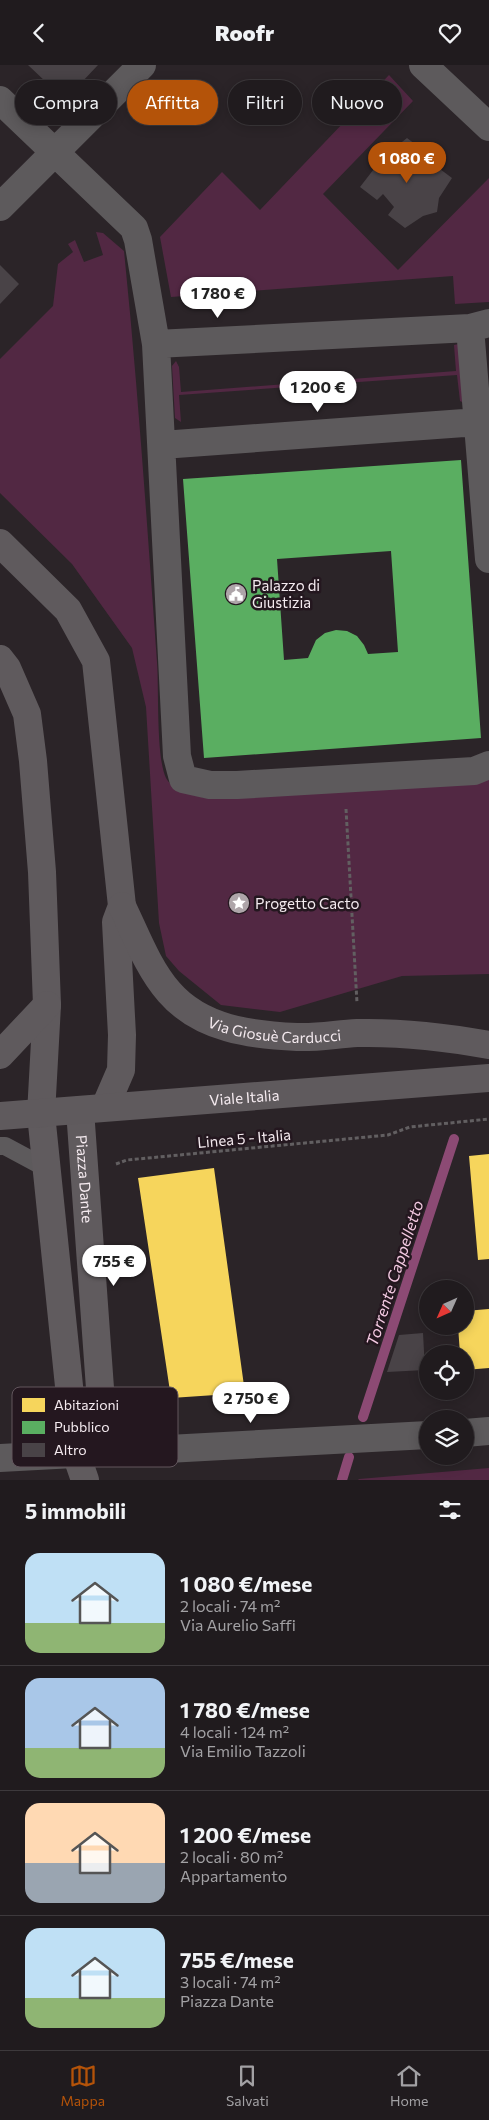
<!DOCTYPE html>
<html lang="it">
<head>
<meta charset="utf-8">
<style>
  :root { --surface:#201b1e; --page:#282427; --text:#f1f3f6; --muted:#a2a1a4; --line:#3d393c; --accent:#b45309 }
  body { margin:0; font-family:Commissioner,sans-serif; background:var(--page); color:var(--text); height:100vh; display:flex; flex-direction:column; font-size:19px; white-space:nowrap }
  * { box-sizing:border-box; margin:0 }
  p { font-size:16px; color:var(--muted) }
  .icon { flex:none; width:28px; height:28px; fill:none; stroke:currentColor; stroke-width:2; stroke-linecap:round; stroke-linejoin:round }
  .map { position:relative; height:1415px; overflow:hidden }
  .drawer { display:flex; flex-direction:column; background:var(--surface); flex:1 }
  .drawer>* { flex:none }
  .banner { position:absolute; left:15px; top:15px; width:460px; height:45px; display:flex; gap:10px }
  .needle { width:32px; rotate:225deg }
  .buttons { position:absolute; left:419px; top:1215px; display:grid; gap:10px }
  .buttons a { display:grid; place-items:center; width:55px; height:55px; border-radius:50%; background:var(--surface); box-shadow:0 2px 12px #0003,0 0 0 1px var(--line); font-size:25px }
  .price { position:absolute; translate:-50% -42px; padding:0 11px; border-radius:18px; background:#fff; color:#222; font-size:16px; line-height:32px; filter:drop-shadow(0 1px 2px #0008) }
  .price::after { content:''; position:absolute; left:50%; top:30px; width:15px; height:11px; margin-left:-8px; background:inherit; clip-path:polygon(0 0,100% 0,50% 100%) }
  .price.selected { background:var(--accent); color:#fff }
  ul { padding:0; list-style:none }
  li { display:flex; align-items:center; gap:15px; height:125px; padding:0 25px }
  li+li { border-top:1px solid var(--line) }
  li span { display:grid; place-items:center; flex:none; width:140px; height:100px; border-radius:15px; color:#555 }
  li>.icon { margin-inline-start:auto }
  span .icon { width:60px; height:60px; fill:#fffc; stroke-width:1 }
  li b { font-size:21px }
  h2 { display:flex; justify-content:space-between; align-items:center; height:60px; padding:0 25px; font-size:21px }
  .tag { padding:0 18px; border-radius:22px; background:var(--surface); box-shadow:0 2px 12px #0003,0 0 0 1px var(--line); font-size:18px; line-height:45px }
  .tag.selected { background:var(--accent); color:#fff }
  header { display:flex; justify-content:space-between; align-items:center; height:65px; padding:0 25px; background:var(--surface); font-size:22px; font-weight:800 }
  .menu { display:flex; justify-content:space-around; align-items:center; height:70px; border-top:1px solid var(--line); background:var(--surface); font-size:14px; color:var(--muted) }
  .menu a { display:grid; justify-items:center; gap:2px }
  .menu .selected { color:var(--accent) }
  .map>svg:first-child { display:block }
  .green { fill:#522843 }
  .homes { fill:#f6d55c }
  .public { fill:#5aae61; fill-rule:evenodd }
  .lines { fill:none; stroke-linecap:round; stroke-linejoin:round }
  .stream { stroke:#8c4a74; stroke-width:10 }
  .building { fill:#494347 }
  .path { stroke:#625f61; stroke-width:3; stroke-dasharray:4 2.5; stroke-linecap:butt }
  .lane { stroke:#5d5a5c; stroke-width:18 }
  .street { stroke:#5d5a5c; stroke-width:28 }
  .secondary { stroke:#605b5e; stroke-width:28 }
  .primary { stroke:#5f5a5d; stroke-width:28 }
  .labels { text-anchor:middle; dominant-baseline:central; stroke-width:5; stroke-linejoin:round; paint-order:stroke }
  .poi-label { font-size:15px; fill:#f4eaef; stroke:#24171f; text-anchor:start }
  .street-label { font-size:15px; fill:#f4eaef; stroke:#24171f }
  .water-label { font-size:16px; font-style:italic; fill:#f4cae2; stroke:#24171f }
  .key { fill:#24171f; stroke:#62565d; stroke-width:1 }
  .key-label { font-size:14px; fill:#f4eaef }
</style>
</head>
<body>
<header><svg class="icon" aria-label="back" viewBox="0 0 24 24"><path d="M15 5l-7 7 7 7"/></svg>Roofr<svg class="icon" aria-label="heart" viewBox="0 0 24 24"><path d="M12 20l-8-8c-3-5 5-10 8-4 3-6 11-1 8 4z"/></svg></header>
<div class="map">
<svg width="489" height="1415" viewBox="0 0 489 1415">
  <rect width="100%" height="100%" fill="#2b2428"/>
  <path class="green" d="M 389,10 L 413,36 L 323,129 L 398,205 L 489,113 L 489,237 L 455,239 L 453,211 L 171,232 L 160,172 L 222,107 L 260,145 Z
    M 96,167 L 103,168 L 124,186 C 138,323 147,460 157,597 C 159,623 156,693 166,713 C 174,727 191,729 205,733 L 475,717 L 489,714 L 489,909 L 402,911 L 280,947 L 221,940 L 179,906 L 166,891 L 159,858 L 146,642 L 132,583 L 72,499 L 0,428 L 0,294 L 53,241 L 58,199 L 73,187 L 68,179 L 75,175 L 84,197 L 103,190 Z
    M 459,279 L 464,338 L 460,336 L 457,310 L 179,330 L 181,357 L 175,353 L 172,301 L 176,296 L 179,302 L 181,327 L 456,306 L 454,280 Z
    M 489,1403 L 489,1415 L 358,1415 L 359,1414 Z"/>
  <path class="homes" d="M 489,1089 L 489,1194 L 478,1195 L 469,1091 Z
    M 214,1103 L 245,1328 L 171,1333 L 138,1113 Z
    M 489,1244 L 489,1303 L 465,1305 L 465,1289 L 460,1289 L 458,1261 L 465,1261 L 465,1246 Z"/>
  <path class="public" d="M 461,395 L 481,673 L 204,693 L 183,414 ZM 391,486 L 398,587 L 368,589 L 364,580 L 357,571 L 347,566 L 336,565 L 325,568 L 316,575 L 308,593 L 284,595 L 277,494 Z"/>
  <g class="lines">
    <path class="stream" d="M 363,1352 L 454,1074
      M 342,1415 L 349,1392"/>
  </g>
  <path class="building" d="M 28,0 L 98,0 L 65,35 Z
    M 407,73 L 423,85 L 416,94 L 428,107 L 436,101 L 452,113 L 439,133 L 437,147 L 423,151 L 405,163 L 388,150 L 394,142 L 383,129 L 377,135 L 360,122 L 377,100 L 378,90 L 388,88 Z
    M 0,200 L 19,219 L 0,239 Z
    M 423,1268 L 425,1305 L 387,1307 L 399,1270 Z"/>
  <g class="lines">
    <path class="path" d="M 346,744 L 357,938
      M 116,1099 L 127,1095 L 388,1070 L 410,1062 L 489,1054"/>
    <path class="lane" d="M 0,1081 L 5,1081 L 46,1103"/>
    <path class="street" d="M 423,0 L 489,62
      M 0,35 L 134,163 L 138,175 L 156,279 L 470,263 L 489,258
      M 0,142 L 142,0
      M 470,263 L 489,494
      M 156,279 L 177,691 L 183,714 L 210,720 L 237,720 L 474,706 L 489,700
      M 162,380 L 478,357
      M 465,1368 L 489,1366
      M 0,1393 L 428,1370"/>
    <g class="secondary">
      <path id="s1" d="M 80,1045 L 101,1337 L 107,1355 L 118,1366 L 141,1370 L 162,1385"/>
      <path d="M 41,1049 L 76,1389 L 85,1415"/>
    </g>
    <g class="primary">
      <path d="M 0,478 L 68,545 L 96,596 L 122,841 L 116,857 L 122,970 L 121,1005 L 105,1042"/>
      <path d="M 0,594 L 7,603 L 27,649 L 33,696 L 42,807 L 47,940 L 41,1049"/>
      <path id="s2" d="M 122,841 C 136,870 148,903 169,927 C 201,964 251,970 297,972 C 317,973 337,969 357,968 C 402,967 446,972 489,980"/>
      <path d="M 0,990 L 47,940"/>
      <path id="s3" d="M 0,1051 L 489,1013"/>
    </g>
  </g>
  <defs>
    <g id="civic-disc" transform="scale(1.125)"><circle r="9.5" fill="#aea5a9" stroke="#24171f"/><path d="M-.6-6.5H3V-4.5H.6V-3L4-1V1h2V6H-6V1h2V-1L-.6-3ZM-1.2 2.5V6h2.4V2.5Z" fill="#fff"/></g>
    <g id="sight-disc" transform="scale(1.125)"><circle r="9.5" fill="#aea5a9" stroke="#24171f"/><path d="M0-6L1.8-2.2L6-1.7L2.9 1.2L3.7 5.4L0 3.3L-3.7 5.4L-2.9 1.2L-6-1.7L-1.8-2.2Z" fill="#fff"/></g>
  </defs>
  <g fill-rule="evenodd">
    <use href="#civic-disc" x="236" y="529"/>
    <use href="#sight-disc" x="239" y="838"/>
  </g>
  <g class="labels">
    <g class="poi-label">
      <text x="252" y="520">Palazzo di<tspan x="252" dy="17">Giustizia</tspan></text>
      <text x="255" y="838">Progetto Cacto</text>
    </g>
    <g class="street-label">
      <text stroke="none"><textPath href="#s2" startOffset="215">Via Giosuè Carducci</textPath></text>
      <text stroke="none"><textPath href="#s3" startOffset="245">Viale Italia</textPath></text>
      <text transform="translate(244 1073) rotate(-5)">Linea 5 - Italia</text>
      <text stroke="none"><textPath href="#s1" startOffset="69">Piazza Dante</textPath></text>
    </g>
    <g class="water-label">
      <text transform="translate(394 1208) rotate(-72)">Torrente Cappelletto</text>
    </g>
  </g>
  <rect x="12" y="1322" width="166" height="80" rx="8" class="key"/>
  <rect x="22" y="1333" width="23" height="14" fill="#f6d55c"/>
  <rect x="22" y="1356" width="23" height="13" fill="#5aae61"/>
  <rect x="22" y="1378" width="23" height="14" fill="#494347"/>
  <g class="key-label">
    <text x="54" y="1345">Abitazioni</text>
    <text x="54" y="1367">Pubblico</text>
    <text x="54" y="1390">Altro</text>
  </g>
</svg>
<div class="buttons">
<a><svg class="needle" viewBox="-14 -14 28 28"><path d="M0-13l5 13h-10z" fill="#e53935"/><path d="M0 13l5-13h-10z" fill="#a2a1a4"/></svg></a>
<a><svg class="icon" aria-label="locate" viewBox="0 0 24 24"><circle cx="12" cy="12" r="6"/><path d="M12 2v4M12 18v4M2 12h4M18 12h4"/></svg></a>
<a><svg class="icon" aria-label="layers" viewBox="0 0 24 24"><path d="M12 4l9 5-9 5-9-5zM3 14l9 5 9-5"/></svg></a>
</div>
<b class="price selected" style="left:407px;top:119px">1 080 €</b>
<b class="price" style="left:218px;top:254px">1 780 €</b>
<b class="price" style="left:318px;top:348px">1 200 €</b>
<b class="price" style="left:114px;top:1222px">755 €</b>
<b class="price" style="left:251px;top:1359px">2 750 €</b>
<div class="banner">
<a class="tag">Compra</a>
<a class="tag selected">Affitta</a>
<a class="tag">Filtri</a>
<a class="tag">Nuovo</a>
</div>
</div>
<section class="drawer">
<h2>5 immobili<svg class="icon" aria-label="filters" viewBox="0 0 24 24"><path d="M4 7h16M4 17h16"/><circle cx="9" cy="7" r="2"/><circle cx="15" cy="17" r="2"/></svg></h2>
<ul>
<li><span style="background:linear-gradient(#bfe0f5 70%,#8fb573 0)"><svg class="icon" aria-label="home" viewBox="0 0 24 24"><path d="M3 11l9-7 9 7M6 9v11h12V9"/></svg></span><div><b>1 080 €/mese</b><p>2 locali · 74 m²</p><p>Via Aurelio Saffi</p></div></li>
<li><span style="background:linear-gradient(#a9c7e8 70%,#8fb573 0)"><svg class="icon" aria-label="home" viewBox="0 0 24 24"><path d="M3 11l9-7 9 7M6 9v11h12V9"/></svg></span><div><b>1 780 €/mese</b><p>4 locali · 124 m²</p><p>Via Emilio Tazzoli</p></div></li>
<li><span style="background:linear-gradient(#ffd9b3 60%,#9aa5b1 0)"><svg class="icon" aria-label="home" viewBox="0 0 24 24"><path d="M3 11l9-7 9 7M6 9v11h12V9"/></svg></span><div><b>1 200 €/mese</b><p>2 locali · 80 m²</p><p>Appartamento</p></div></li>
<li><span style="background:linear-gradient(#bfe0f5 70%,#8fb573 0)"><svg class="icon" aria-label="home" viewBox="0 0 24 24"><path d="M3 11l9-7 9 7M6 9v11h12V9"/></svg></span><div><b>755 €/mese</b><p>3 locali · 74 m²</p><p>Piazza Dante</p></div></li>
</ul>
</section>
<nav class="menu">
<a class="selected"><svg class="icon" aria-label="map" viewBox="0 0 24 24"><path d="M3 6l6-2 6 2 6-2v14l-6 2-6-2-6 2zM9 4v14M15 6v14"/></svg>Mappa</a>
<a><svg class="icon" aria-label="saved" viewBox="0 0 24 24"><path d="M7 4h10v16l-5-4-5 4z"/></svg>Salvati</a>
<a><svg class="icon" aria-label="home" viewBox="0 0 24 24"><path d="M3 11l9-7 9 7M6 9v11h12V9"/></svg>Home</a>
</nav>
</body>
</html>
